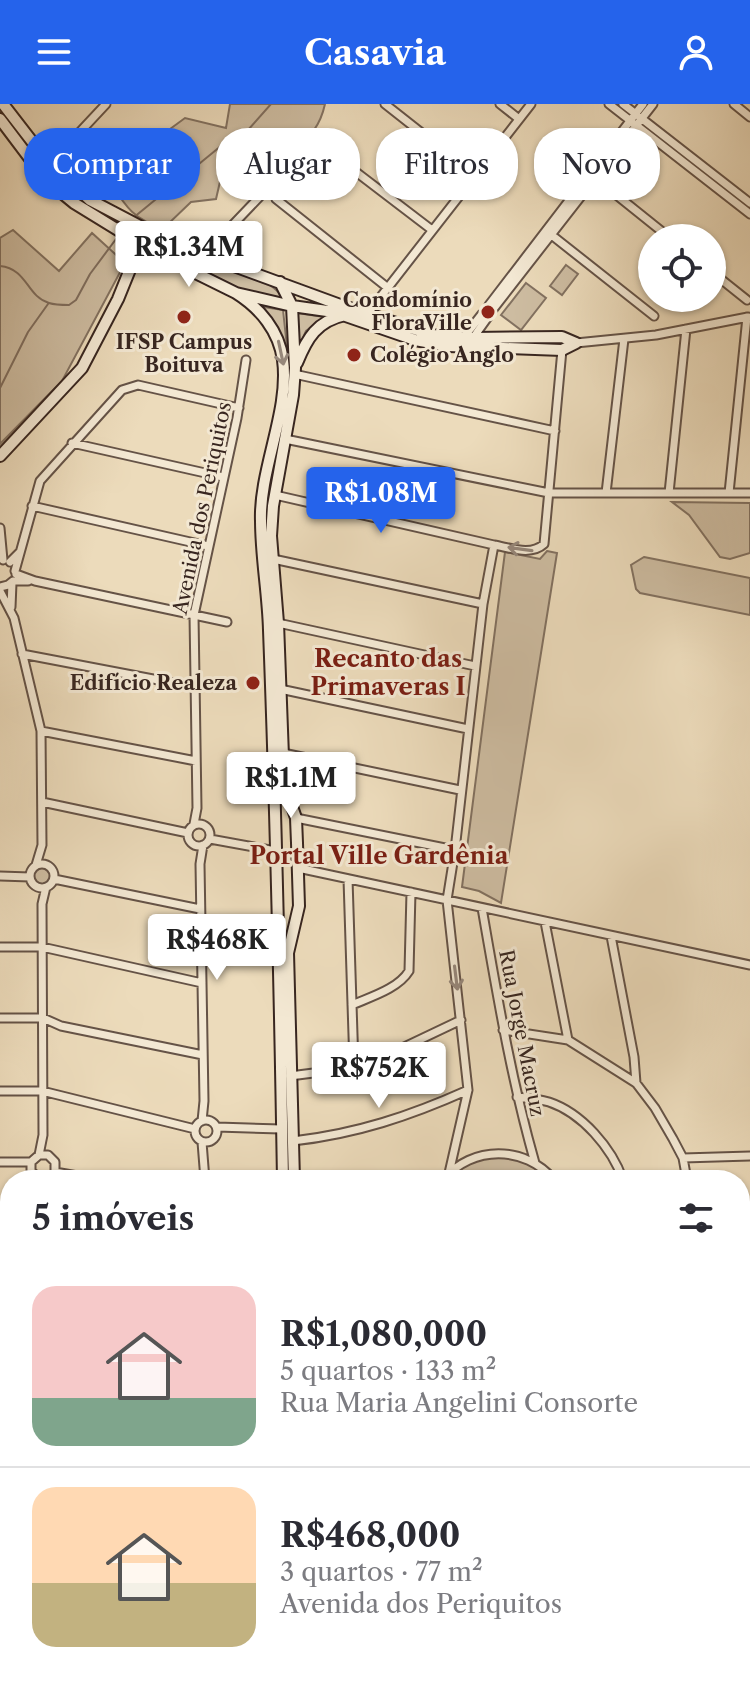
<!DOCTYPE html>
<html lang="pt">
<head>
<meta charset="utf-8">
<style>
  :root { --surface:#fff; --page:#f2f2f3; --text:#2b2b33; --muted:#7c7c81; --line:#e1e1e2; --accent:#2563eb }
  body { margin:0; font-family:"Libre Caslon Text",serif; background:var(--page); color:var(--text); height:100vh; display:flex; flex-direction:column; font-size:30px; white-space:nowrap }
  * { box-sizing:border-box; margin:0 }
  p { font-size:26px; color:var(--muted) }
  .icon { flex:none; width:44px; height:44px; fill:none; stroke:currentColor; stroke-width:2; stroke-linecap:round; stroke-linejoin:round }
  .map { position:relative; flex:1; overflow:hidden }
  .panel { position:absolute; left:0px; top:1066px; width:750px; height:514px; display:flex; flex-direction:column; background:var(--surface); border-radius:32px 32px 0 0; box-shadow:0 2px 6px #0004 }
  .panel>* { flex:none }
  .banner { position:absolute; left:24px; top:24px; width:702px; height:72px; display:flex; gap:16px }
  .tools { position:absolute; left:638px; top:120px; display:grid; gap:16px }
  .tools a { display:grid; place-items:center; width:88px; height:88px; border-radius:50%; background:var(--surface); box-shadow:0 2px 6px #0004; font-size:40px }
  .price { position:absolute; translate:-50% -68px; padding:0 18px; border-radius:8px; background:#fff; color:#222; font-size:26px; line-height:52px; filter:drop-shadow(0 2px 4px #0008) }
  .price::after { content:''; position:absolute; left:50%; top:48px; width:24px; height:18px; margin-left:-12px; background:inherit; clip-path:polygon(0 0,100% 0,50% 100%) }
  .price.current { background:var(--accent); color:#fff }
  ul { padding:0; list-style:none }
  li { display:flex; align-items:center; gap:24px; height:200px; padding:0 32px }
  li+li { border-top:2px solid var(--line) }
  li span { display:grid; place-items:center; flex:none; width:224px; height:160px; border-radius:24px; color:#555 }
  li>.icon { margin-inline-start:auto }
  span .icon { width:96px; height:96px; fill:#fffc; stroke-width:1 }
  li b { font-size:34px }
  h2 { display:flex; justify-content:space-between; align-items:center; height:96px; padding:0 32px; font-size:34px }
  .tag { padding:0 28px; border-radius:32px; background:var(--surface); box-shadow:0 2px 6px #0004; font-size:28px; line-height:72px }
  .tag.current { background:var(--accent); color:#fff }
  header { display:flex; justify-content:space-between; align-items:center; height:104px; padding:0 32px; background:var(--accent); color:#fff; font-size:36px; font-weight:800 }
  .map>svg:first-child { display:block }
  .green { fill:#cdbca1; stroke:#827160; stroke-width:2 }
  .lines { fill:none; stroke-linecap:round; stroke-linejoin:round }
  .stream { stroke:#7f6d5d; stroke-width:2 }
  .street-casing { stroke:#655347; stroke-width:11 }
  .secondary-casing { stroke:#382620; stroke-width:14 }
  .street { stroke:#f3e8d3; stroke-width:7 }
  .secondary { stroke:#f3e8d3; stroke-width:10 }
  .oneway { stroke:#96877a }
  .poi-dot { fill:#8f2418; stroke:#f3e8d3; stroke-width:3 }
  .labels { text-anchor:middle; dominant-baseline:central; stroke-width:6; stroke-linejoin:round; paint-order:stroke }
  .poi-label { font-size:20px; font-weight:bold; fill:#382620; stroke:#f3e8d3; text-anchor:end }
  .street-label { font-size:20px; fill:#382620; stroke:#f3e8d3 }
  .quarter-label { font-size:24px; font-weight:bold; fill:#7a1f14; stroke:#f3e8d3 }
</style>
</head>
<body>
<header><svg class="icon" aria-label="menu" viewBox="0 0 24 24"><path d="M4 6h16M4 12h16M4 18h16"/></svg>Casavia<svg class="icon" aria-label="person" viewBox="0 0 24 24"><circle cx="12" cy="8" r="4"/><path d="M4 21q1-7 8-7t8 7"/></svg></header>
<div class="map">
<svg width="750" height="1579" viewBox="0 0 750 1579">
  <rect width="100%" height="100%" fill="#ecdbbb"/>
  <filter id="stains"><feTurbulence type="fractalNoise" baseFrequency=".0025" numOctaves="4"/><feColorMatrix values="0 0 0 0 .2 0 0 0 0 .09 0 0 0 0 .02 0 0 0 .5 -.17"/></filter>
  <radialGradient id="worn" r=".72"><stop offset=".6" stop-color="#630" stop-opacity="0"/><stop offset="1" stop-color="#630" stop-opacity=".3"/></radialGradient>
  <path class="green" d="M 230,0 L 325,0 C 314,50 276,48 233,51 L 222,69 L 216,95 L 191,98 L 164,124 C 132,117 123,98 106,72 L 185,14 L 226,24 Z
    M 13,126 L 59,167 L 92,129 L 125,159 L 62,277 L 0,340 L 0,134 Z
    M 168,145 C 194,163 270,166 282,194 C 242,196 199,169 164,151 Z
    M 566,161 L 578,170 L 562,191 L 550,182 Z
    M 526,179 L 546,194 L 521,226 L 501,211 Z
    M 257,202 L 283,206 L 288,252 L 287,253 Z
    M 297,209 L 325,213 L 306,227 L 299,243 Z
    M 672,398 L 750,399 L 750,449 L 730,455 L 720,453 L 689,411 Z
    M 547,447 L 557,449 L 501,799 L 479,787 L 462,783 L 505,448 L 540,455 Z
    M 644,453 L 750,474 L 750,511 L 640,489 L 636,485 L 631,461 Z
    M33 771a10 10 0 1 1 20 0a10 10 0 1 1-20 0Z
    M 498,1050 L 527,1056 L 551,1076 L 448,1076 L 469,1058 Z"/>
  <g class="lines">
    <path class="stream" d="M 133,114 L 227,37 L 248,26 L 271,0
      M 0,162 C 28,165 26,192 49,199 C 55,201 63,201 69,201 L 76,196 L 90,170 L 119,131
      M 0,284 L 28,228 L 48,200"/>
    <g class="street-casing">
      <path id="street" d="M 385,0 L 475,71
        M 500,0 L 519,15
        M 609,0 L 750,110
        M 623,0 L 750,99
        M 734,0 L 750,13
        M 326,45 L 432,126
        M 40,49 L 78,30 L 106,0
        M 594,73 L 670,134
        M 276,95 L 388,184
        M 549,129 L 654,212
        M 204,151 L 266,86 L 287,59
        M 712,168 L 747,196
        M 489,201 L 643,0
        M 494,204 L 653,0
        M 365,213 L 531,0
        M 464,233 L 482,210
        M 473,234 L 488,213
        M 576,239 L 656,231 L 748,213
        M 294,270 L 555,327
        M 285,335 L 549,389 L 750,389
        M 72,339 L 223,373
        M 606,389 L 624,235
        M 669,389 L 686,225
        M 729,389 L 747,213
        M 275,391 L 494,441
        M 32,402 L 208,442
        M 0,424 L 3,456
        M 273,455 L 483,500
        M 10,458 L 20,448
        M 15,467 L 40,377 L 122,286 L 138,281 L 239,304
        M 16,470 L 35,477 L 227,518
        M 0,483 L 8,481 L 13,477 L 28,477
        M 0,487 L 14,514 L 41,627 L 42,741 L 36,761
        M 11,503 L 12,479
        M 278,519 L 475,562
        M 22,550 L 195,583
        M 280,585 L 468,625
        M 41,627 L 196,657
        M 283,649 L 460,686
        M 42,698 L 188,729
        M 296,714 L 455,746
        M188 731a11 11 0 1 1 22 0a11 11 0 1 1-22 0Z
        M 194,720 L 197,704 L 194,511 L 237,314 L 246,256
        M 210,735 L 276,747
        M30 772a12 12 0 1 1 24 0a12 12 0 1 1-24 0Z
        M 298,764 L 750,861
        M 0,772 L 30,773
        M 54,775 L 200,805
        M 348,775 L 354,962
        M 482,804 C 497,890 511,975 535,1059
        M 545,818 L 568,936
        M 611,832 L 634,953 L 636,979
        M 0,843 L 42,843 L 202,879
        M 352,901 C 370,893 398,885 409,867 L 411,788
        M 0,914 L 43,914 L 61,922 L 203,951
        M 503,926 L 568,936 L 636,979 L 655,1004 L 673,1035 L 683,1054 L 687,1076
        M 290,972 L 329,967 L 377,956 L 461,916
        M 0,987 L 42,987 L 195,1025
        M 517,993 C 528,994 539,995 549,998 C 582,1009 612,1044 623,1076
        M195 1027a11 11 0 1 1 22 0a11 11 0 1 1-22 0Z
        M 202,1017 L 204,997 L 200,760 L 203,741
        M 217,1023 L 281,1025
        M 293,1037 C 356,1030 410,1012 468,986
        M 202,1038 L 205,1076
        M 39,1051 L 43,1031 L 42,800 L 46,783
        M 683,1054 L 750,1052
        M 0,1058 L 31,1058
        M 55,1068 L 100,1076
        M 449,1069 L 468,986 L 447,796 L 455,746 L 483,500 L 494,441 C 511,444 531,452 544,440 L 562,246
        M 40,1075 L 48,1075 L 55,1068 L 55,1058 L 48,1051 L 39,1051 L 31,1058 L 31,1067 L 40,1076
        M 443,1076 C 472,1041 525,1041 554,1076
        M 740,1115 L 750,1115
        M 0,1116 L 10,1116
        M 740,1175 L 750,1175
        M 0,1177 L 10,1177
        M 0,1239 L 10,1239
        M 740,1240 L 750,1240
        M 740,1300 L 750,1300
        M 0,1301 L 10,1301
        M 740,1337 L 750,1306
        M 0,1370 L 10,1370
        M 0,1430 L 10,1434
        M 0,1502 L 10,1505
        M 0,1566 L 10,1569
        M 13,1570 L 42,1579
        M 495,1570 L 495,1579
        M 511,1570 L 511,1579
        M 735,1570 L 736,1579
        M 229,1579 L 229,1570
        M 658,1579 L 661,1570"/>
    </g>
    <g class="secondary-casing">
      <path id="secondary" d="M 3,0 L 44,53 L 90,96 L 174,140 L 343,202 L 433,231 L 473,234 L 562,233 L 576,239
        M 0,15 L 46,76 L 74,99 L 157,150 L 236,189 L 292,202 L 334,208 L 415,236 L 448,242 L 562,246 L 576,239
        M 134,151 L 138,158 L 146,160 L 161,146 L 163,134
        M 280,178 L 292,202 L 295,264 L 293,291 L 273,402 L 271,432 L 278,519 L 284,679 L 296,714 L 297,739 L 299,802 L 288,849 L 294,1076
        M 236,189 C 260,204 279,227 283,256 C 290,306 259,366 261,417 C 261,453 268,489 269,526 C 276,709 280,892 283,1076
        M 297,259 C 307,234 317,217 345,211
        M 0,352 L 82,264 L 118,195 L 133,158 L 133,150
        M 291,1579 L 292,1570
        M 304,1579 L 305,1570"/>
    </g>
    <use href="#street" class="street"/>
    <use href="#secondary" class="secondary"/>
  </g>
  <defs><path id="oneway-shaft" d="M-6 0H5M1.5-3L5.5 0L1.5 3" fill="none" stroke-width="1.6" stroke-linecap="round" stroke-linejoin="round" transform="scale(2)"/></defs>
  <g class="oneway">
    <use href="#oneway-shaft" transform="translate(281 249) rotate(78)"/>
    <use href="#oneway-shaft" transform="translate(520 445) rotate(-172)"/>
    <use href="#oneway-shaft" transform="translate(456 874) rotate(83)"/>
  </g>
  <g class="poi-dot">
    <circle cx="488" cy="208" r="8"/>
    <circle cx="184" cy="213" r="8"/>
    <circle cx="354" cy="251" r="8"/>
    <circle cx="253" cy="579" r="8"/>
  </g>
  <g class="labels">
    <g class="poi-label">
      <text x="472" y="196">Condomínio<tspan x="472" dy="23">FloraVille</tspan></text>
      <text x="184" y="238" text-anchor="middle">IFSP Campus<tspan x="184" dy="23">Boituva</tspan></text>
      <text x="370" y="251" text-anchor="start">Colégio Anglo</text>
      <text x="237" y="579">Edifício Realeza</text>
    </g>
    <g class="street-label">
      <text transform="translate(202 404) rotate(-78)">Avenida dos Periquitos</text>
      <text transform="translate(522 929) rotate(79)">Rua Jorge Macruz</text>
    </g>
    <g class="quarter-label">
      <text x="388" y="554">Recanto das<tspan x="388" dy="28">Primaveras I</tspan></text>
      <text x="379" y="751">Portal Ville Gardênia</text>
    </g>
  </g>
  <rect width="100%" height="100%" filter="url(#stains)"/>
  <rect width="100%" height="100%" fill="url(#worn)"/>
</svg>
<div class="tools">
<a><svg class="icon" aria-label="locate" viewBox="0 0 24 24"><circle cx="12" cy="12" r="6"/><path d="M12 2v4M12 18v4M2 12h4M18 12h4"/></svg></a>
</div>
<b class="price" style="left:189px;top:185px">R$1.34M</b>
<b class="price current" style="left:381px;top:431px">R$1.08M</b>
<b class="price" style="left:291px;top:716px">R$1.1M</b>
<b class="price" style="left:217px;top:878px">R$468K</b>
<b class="price" style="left:379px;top:1006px">R$752K</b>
<div class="banner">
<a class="tag current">Comprar</a>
<a class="tag">Alugar</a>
<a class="tag">Filtros</a>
<a class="tag">Novo</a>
</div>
<section class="panel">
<h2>5 imóveis<svg class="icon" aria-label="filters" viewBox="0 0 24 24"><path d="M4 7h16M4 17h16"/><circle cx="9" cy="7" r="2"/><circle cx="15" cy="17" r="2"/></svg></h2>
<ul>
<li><span style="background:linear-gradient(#f6c9c9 70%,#7fa58c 0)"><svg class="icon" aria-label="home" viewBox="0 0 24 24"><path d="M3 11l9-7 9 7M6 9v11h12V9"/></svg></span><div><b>R$1,080,000</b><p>5 quartos · 133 m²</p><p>Rua Maria Angelini Consorte</p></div></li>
<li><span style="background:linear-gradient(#ffd9b3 60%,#c2b280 0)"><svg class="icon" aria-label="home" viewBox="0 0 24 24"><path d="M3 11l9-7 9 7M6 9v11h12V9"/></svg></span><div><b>R$468,000</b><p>3 quartos · 77 m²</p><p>Avenida dos Periquitos</p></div></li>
</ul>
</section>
</div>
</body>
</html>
